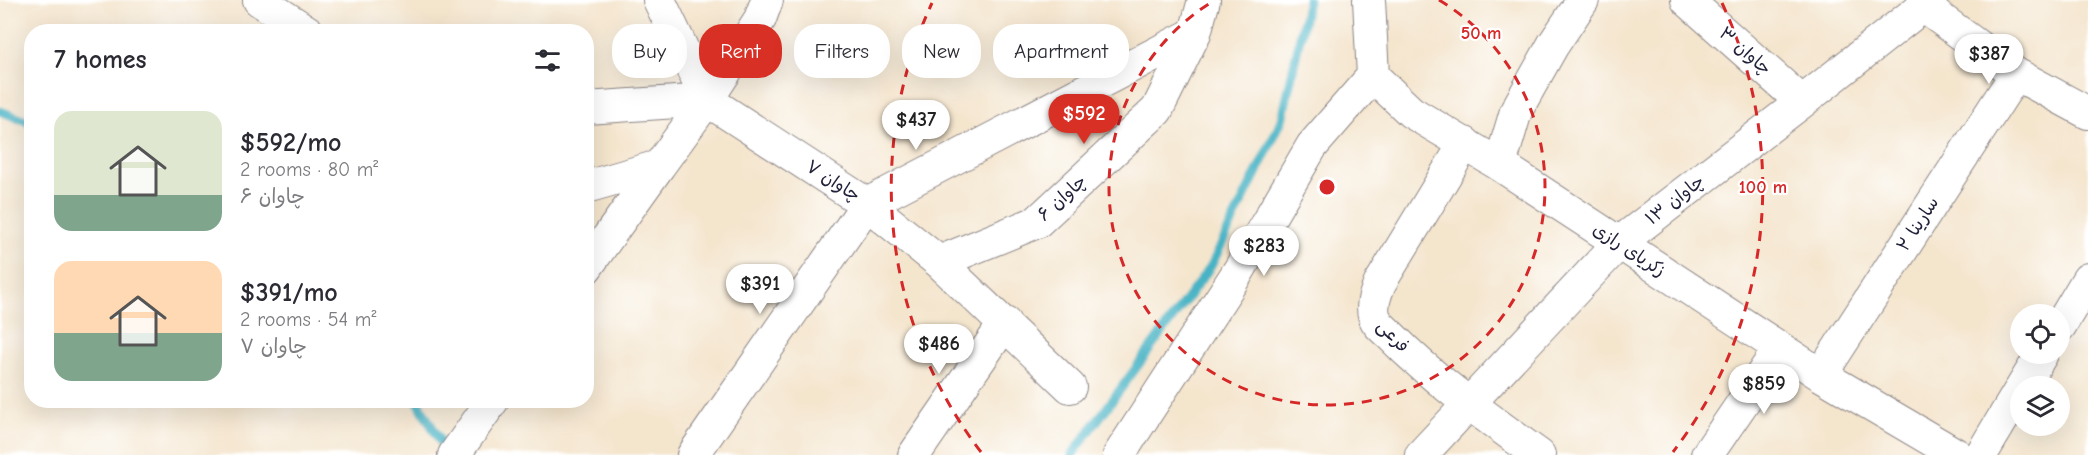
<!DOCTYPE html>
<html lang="en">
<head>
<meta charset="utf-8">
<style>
  :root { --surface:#fff; --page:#f2f2f3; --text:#2b2b33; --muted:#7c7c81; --accent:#d93025 }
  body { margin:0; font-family:"Comic Neue","Playpen Sans Arabic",sans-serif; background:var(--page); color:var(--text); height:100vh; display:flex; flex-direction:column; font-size:22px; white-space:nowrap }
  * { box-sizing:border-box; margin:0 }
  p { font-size:20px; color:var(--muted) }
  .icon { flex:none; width:33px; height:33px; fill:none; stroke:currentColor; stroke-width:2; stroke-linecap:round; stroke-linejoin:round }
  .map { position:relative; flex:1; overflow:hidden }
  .details { position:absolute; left:24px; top:24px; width:570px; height:384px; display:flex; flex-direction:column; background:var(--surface); border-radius:24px; box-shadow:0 6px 24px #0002 }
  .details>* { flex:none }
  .banner { position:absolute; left:612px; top:24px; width:570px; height:54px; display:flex; gap:12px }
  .buttons { position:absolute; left:2010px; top:304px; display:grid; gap:12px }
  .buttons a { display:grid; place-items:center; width:60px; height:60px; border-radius:50%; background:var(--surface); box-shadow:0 6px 24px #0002; font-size:30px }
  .price { position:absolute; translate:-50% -51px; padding:0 14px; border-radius:21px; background:#fff; color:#222; font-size:20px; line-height:39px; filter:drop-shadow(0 2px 3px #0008) }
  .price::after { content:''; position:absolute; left:50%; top:36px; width:18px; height:14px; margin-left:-9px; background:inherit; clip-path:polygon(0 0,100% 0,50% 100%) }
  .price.current { background:var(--accent); color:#fff }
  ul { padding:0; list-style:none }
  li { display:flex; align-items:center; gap:18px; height:150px; padding:0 30px }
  li span { display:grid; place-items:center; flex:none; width:168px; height:120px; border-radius:18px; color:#555 }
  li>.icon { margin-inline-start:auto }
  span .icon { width:72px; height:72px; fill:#fffc; stroke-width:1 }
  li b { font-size:26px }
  h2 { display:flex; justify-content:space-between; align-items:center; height:72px; padding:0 30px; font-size:26px }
  .pill { padding:0 21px; border-radius:24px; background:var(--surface); box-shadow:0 6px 24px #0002; font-size:21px; line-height:54px }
  .pill.current { background:var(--accent); color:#fff }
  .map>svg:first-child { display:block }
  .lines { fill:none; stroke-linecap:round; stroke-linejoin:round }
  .stream { stroke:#47b3c5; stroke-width:9 }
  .minor-casing { stroke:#8b8484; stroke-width:34 }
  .minor { stroke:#fff; stroke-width:32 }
  .ring { fill:none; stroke:#d62828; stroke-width:3; stroke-dasharray:10 8 }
  .labels { text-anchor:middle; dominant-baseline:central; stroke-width:4.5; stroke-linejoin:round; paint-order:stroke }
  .street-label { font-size:18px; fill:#22223b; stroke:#fff }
  .centre { fill:#d62828; stroke:#fff; stroke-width:3 }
  .ring-label { font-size:18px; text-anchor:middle; font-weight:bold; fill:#d62828; stroke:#fff; stroke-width:4.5; stroke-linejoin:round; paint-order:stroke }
</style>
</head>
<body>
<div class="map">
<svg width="2088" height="455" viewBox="0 0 2088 455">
  <rect width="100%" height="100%" fill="#fff"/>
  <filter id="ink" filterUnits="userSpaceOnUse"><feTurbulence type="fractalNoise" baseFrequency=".0167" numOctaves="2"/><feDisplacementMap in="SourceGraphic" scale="12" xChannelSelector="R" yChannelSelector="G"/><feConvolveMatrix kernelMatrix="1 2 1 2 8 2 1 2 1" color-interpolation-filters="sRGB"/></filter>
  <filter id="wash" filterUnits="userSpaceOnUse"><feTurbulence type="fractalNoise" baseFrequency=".008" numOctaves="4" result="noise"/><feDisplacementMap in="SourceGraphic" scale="24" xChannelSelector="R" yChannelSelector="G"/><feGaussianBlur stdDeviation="1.35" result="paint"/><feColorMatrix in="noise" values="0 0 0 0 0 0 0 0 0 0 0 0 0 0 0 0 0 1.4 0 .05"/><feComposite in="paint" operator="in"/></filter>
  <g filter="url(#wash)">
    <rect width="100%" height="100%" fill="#f4e5cd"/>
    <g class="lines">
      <path class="stream" d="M 0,111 L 32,123
        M 417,400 L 448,455
        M 1072,455 L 1211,266 L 1282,120 L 1308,0"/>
    </g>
  </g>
  <g filter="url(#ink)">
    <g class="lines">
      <g class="minor-casing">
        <path id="minor" d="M 259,0 L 308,32
          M 659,0 L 707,100
          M 767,0 L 760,19 L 707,100 L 867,204 L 1195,33
          M 1369,0 L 1373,76 L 1411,112 L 1500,165 L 1821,375 L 1957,455
          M 1687,0 L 1802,102
          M 1923,0 L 1923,6 L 2016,74 L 2088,113
          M 586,108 L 707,100
          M 1465,143 L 1380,283 C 1376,293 1371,304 1374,315 C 1376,324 1384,329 1391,336 C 1435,381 1488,418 1539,455
          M 1500,165 L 1516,111 L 1553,45 L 1583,0
          M 586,187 L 659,166 L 707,100
          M 939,262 L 1037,222 L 1157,110 L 1195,33 L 1204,0
          M 586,268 L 659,166
          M 2060,326 L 2088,279
          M 1821,375 L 2016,74
          M 2022,387 L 2042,354
          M 454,455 L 493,400
          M 693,455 L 867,204 L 939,262 L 1070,387
          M 914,455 L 1005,323
          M 1119,455 L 1238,272 L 1312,146 L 1373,76
          M 1421,455 L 1619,243 L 1802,102 L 1931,0
          M 1707,455 L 1780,348
          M 1981,455 L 2020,390"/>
      </g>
      <use href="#minor" class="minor"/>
    </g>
  </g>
  <g class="ring">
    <path d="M1439 0A218 218 0 1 1 1215 0"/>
    <path d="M981 452A436 436 0 0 1 932 3M1722 3A436 436 0 0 1 1673 452"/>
  </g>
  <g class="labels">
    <g class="street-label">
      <text transform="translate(1745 51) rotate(41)">چاوان ۳</text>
      <text transform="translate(833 181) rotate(33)">چاوان ۷</text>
      <text transform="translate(1062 198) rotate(-42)">چاوان ۶</text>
      <text transform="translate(1675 200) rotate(-38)">چاوان ۱۳</text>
      <text transform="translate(1918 224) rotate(-57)">سارینا ۲</text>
      <text transform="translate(1629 250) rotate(33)">زکریای رازی</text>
      <text transform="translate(1393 336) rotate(47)">فرعی</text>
    </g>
  </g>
  <circle cx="1327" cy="187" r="9" class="centre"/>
  <g class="ring-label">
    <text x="1481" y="39">50 m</text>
    <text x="1763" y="193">100 m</text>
  </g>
</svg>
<div class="buttons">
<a><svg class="icon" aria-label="locate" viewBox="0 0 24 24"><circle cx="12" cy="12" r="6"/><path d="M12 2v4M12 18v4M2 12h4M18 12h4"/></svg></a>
<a><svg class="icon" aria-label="layers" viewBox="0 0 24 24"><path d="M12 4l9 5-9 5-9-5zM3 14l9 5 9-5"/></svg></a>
</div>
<b class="price" style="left:1989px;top:85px">$387</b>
<b class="price current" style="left:1084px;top:145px">$592</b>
<b class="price" style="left:916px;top:151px">$437</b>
<b class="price" style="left:1264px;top:277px">$283</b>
<b class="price" style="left:760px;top:315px">$391</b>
<b class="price" style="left:939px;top:375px">$486</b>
<b class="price" style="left:1764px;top:415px">$859</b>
<div class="banner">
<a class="pill">Buy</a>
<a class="pill current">Rent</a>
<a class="pill">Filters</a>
<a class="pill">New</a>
<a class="pill">Apartment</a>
</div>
<section class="details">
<h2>7 homes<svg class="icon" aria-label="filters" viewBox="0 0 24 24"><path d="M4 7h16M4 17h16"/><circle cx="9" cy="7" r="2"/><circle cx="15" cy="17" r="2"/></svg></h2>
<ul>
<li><span style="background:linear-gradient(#dfe7d0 70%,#7fa58c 0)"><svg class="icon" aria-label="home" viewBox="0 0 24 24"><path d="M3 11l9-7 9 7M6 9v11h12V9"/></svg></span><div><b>$592/mo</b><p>2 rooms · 80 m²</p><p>چاوان ۶</p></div></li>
<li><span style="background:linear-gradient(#ffd9b3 60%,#7fa58c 0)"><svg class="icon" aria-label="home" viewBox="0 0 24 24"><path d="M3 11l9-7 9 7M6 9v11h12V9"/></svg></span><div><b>$391/mo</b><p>2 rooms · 54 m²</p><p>چاوان ۷</p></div></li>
</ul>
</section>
</div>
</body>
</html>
